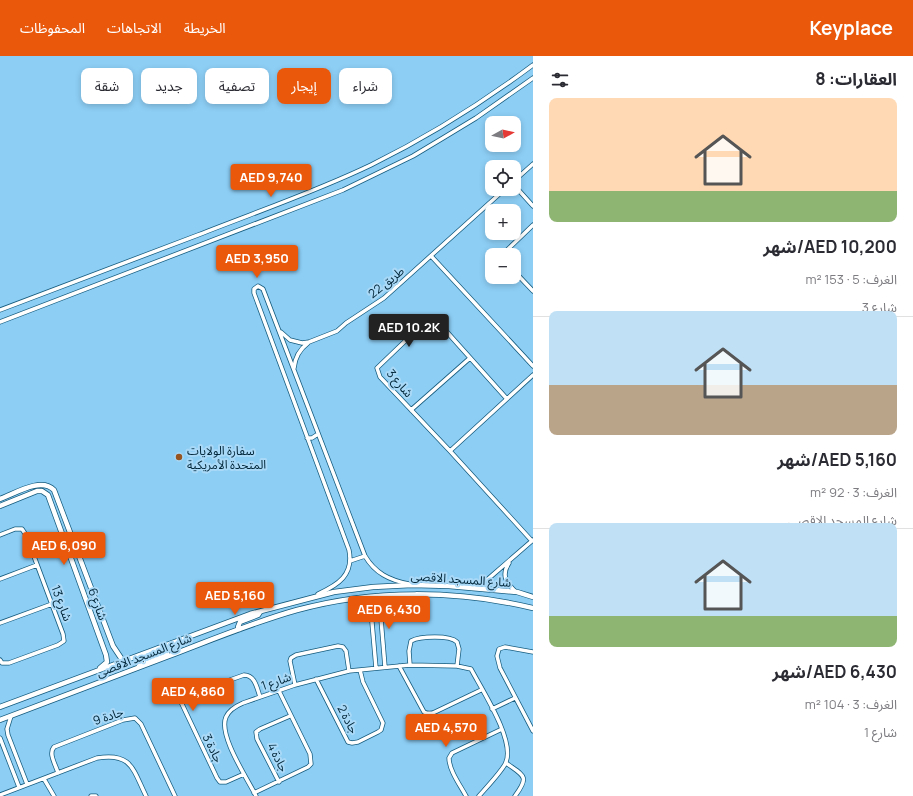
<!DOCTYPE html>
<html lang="ar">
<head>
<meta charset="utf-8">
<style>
  :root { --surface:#fff; --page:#f2f2f3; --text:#2b2b33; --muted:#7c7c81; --line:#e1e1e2; --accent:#ea580c }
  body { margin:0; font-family:Manrope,"Noto Sans Arabic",sans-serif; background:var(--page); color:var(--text); direction:rtl; height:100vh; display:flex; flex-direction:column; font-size:15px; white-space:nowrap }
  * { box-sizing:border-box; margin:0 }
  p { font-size:13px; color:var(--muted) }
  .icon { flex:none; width:22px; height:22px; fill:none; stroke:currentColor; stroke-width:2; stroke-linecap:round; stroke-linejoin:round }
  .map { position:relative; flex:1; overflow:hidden; direction:ltr }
  .drawer { display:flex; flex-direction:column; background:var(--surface); width:380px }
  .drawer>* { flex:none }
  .hud { position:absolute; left:12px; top:12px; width:380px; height:36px; direction:rtl; display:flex; gap:8px }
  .needle { width:26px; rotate:82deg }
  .controls { position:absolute; left:485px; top:60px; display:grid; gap:8px }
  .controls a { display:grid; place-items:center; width:36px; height:36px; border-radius:8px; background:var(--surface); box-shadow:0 2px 6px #0003; font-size:20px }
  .price { position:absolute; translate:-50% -34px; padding:0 9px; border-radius:4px; background:var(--accent); color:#fff; font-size:13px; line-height:26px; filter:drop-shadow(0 1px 2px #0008) }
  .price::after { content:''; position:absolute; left:50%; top:24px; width:12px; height:9px; margin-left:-6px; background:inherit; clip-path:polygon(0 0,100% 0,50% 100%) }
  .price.selected { background:#222; color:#fff }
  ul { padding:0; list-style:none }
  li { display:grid; align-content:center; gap:8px; height:212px; padding:0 16px }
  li+li { border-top:1px solid var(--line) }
  li span { display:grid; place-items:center; height:124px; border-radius:8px; color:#555 }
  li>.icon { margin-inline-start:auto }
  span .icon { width:72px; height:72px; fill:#fffc; stroke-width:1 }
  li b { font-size:17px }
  h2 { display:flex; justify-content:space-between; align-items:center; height:48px; padding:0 16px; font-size:17px }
  .chip { padding:0 14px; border-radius:8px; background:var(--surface); box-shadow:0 2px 6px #0003; font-size:14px; line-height:36px }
  .chip.selected { background:var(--accent); color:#fff }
  header { display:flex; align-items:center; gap:24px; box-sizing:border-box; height:56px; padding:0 20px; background:var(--accent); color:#fff }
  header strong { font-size:19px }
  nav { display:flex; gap:22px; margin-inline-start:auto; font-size:14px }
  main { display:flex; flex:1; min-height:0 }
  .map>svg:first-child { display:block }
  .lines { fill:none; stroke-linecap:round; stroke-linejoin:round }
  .street-casing { stroke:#165c7e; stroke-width:5 }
  .secondary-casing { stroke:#165c7e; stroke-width:6 }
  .street { stroke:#fff; stroke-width:3.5 }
  .secondary { stroke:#fff; stroke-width:4.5 }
  .poi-dot { fill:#955420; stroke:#a9d9f7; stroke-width:1.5 }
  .labels { text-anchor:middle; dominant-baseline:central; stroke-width:4; stroke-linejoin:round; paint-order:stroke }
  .street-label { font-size:12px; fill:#002538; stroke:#a9d9f7 }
  .poi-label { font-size:12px; fill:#002538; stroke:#a9d9f7; text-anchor:start }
</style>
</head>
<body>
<header>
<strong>Keyplace</strong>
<nav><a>الخريطة</a><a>الاتجاهات</a><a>المحفوظات</a></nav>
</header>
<main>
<section class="drawer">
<h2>العقارات: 8<svg class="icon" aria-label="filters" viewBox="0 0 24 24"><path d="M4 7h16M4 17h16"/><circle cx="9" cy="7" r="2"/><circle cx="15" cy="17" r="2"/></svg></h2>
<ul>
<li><span style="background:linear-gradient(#ffd9b3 75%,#8fb573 0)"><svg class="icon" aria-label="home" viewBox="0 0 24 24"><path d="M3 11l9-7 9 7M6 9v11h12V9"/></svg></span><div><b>AED 10,200/شهر</b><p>الغرف: 5 · 153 m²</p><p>شارع 3</p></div></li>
<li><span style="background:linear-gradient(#bfe0f5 60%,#b9a48a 0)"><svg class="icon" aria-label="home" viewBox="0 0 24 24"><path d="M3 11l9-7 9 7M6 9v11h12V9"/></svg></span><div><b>AED 5,160/شهر</b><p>الغرف: 3 · 92 m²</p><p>شارع المسجد الاقصى</p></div></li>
<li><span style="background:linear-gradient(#bfe0f5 75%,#8fb573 0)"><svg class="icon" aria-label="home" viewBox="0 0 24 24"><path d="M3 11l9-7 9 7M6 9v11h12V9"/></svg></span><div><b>AED 6,430/شهر</b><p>الغرف: 3 · 104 m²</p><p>شارع 1</p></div></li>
</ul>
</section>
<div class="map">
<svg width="533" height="740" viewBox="0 0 533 740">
  <rect width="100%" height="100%" fill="#8dcef5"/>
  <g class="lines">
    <g class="street-casing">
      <path id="street" d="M 514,125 L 533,108
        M 514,129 L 533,150
        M 505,199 L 506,195 L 533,169
        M 432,201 L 533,310
        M 514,215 L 533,235
        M 0,254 C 66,229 132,204 198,179 C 256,156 315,136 371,109 C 428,81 482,47 533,9
        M 0,266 L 343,134 L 413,100 L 443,82 L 476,62 L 533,22
        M 281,276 L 290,284 L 302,287 L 309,286 L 337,275 L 346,267 L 384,242 L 505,133
        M 294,312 C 295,301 300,293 308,287
        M 507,343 L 438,266 L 433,264 L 425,266 L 377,312 L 380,321 L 450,395 L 532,485
        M 411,354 L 470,302
        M 307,382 L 312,382 L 318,378
        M 450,395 L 533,319
        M 0,479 L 15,473 L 22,473 L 26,479 L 63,578 L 64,585 L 58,589 L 9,607 L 2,607 L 0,604
        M 350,505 L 365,500
        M 509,507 C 501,519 506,527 516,536
        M 0,523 L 37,509
        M 456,529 L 482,526 L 488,523 L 533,484
        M 318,538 C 338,529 354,519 349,494 L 254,237 L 254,233 L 258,230 L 263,233 L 365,500 C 375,517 389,524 409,528
        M 357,543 L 366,549 L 371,555 L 376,612
        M 0,567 L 52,548
        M 533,596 L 505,591 L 499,593 L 497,600 L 500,612 L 533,675
        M 410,609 L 409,595 L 411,585 C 420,580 450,579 457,586 L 459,593 L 457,610
        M 399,610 L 424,656 C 428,658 431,658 435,656 L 481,634
        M 385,611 L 380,551 L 385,545 L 397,539
        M 316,623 L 348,686 L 352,687 L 358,686 L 378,676 L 381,674 L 383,667 L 363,626 L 360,614
        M 295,629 L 290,605 L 291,602 L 296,599 L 338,590 L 343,591 L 346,595 L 349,615
        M 492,653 L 515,642
        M 11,660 L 7,673 L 8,679 L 27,728
        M 0,682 L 19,731
        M 506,707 C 524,720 530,720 515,740
        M 58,717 C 56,709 48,698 54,691 L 123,664 L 135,662 L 141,668 L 175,740
        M 244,718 L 226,726 L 220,726 L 217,722 L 181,646 L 183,641 L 188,639 L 244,619 C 255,619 257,632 260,641
        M 44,723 L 54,740
        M 279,726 L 257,683 L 256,676 L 260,673 L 290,660
        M 254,737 L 308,711 L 311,708 L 310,698 L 279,635
        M 0,739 L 97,702 C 132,696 133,714 146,740
        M 91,740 L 96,740
        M 256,740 C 247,722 218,679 226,661 C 229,654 236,650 243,647 L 295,629 L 349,615 L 410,609 L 457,610 L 471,613 C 482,634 515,684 506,706 C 504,713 485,733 479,740
        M 466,740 C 460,729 449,714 449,702 L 452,697 L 502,673"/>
    </g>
    <g class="secondary-casing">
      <path id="secondary" d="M 0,443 C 16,437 41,421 54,434 L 113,590 L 123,605
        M 0,450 L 37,435 L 42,435 L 48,439 L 106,599 L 107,606 L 100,612
        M 240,573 L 238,571 L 240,566 L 258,559 L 260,556
        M 139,610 L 146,604 L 167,597 L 168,592 L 166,589
        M 0,651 L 250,558 L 334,536 L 373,531 L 412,529 L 449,530 L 517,536 L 533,541
        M 0,664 C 56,643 113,621 169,600 C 211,584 254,566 297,554 C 373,533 457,534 533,552"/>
    </g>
    <use href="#street" class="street"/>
    <use href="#secondary" class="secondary"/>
  </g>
  <circle class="poi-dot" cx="179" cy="401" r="4"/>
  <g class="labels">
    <g class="street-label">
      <text transform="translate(386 226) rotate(-39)">طريق 22</text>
      <text transform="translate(400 327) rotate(49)">شارع 3</text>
      <text transform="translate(461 523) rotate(4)">شارع المسجد الاقصى</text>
      <text transform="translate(62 547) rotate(69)">شارع 13</text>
      <text transform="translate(98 548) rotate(70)">شارع 6</text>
      <text transform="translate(144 599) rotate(-21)">شارع المسجد الاقصى</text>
      <text transform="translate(276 625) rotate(-19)">شارع 1</text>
      <text transform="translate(108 660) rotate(-19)">جادة 9</text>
      <text transform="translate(348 663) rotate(62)">جادة 2</text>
      <text transform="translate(213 692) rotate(64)">جادة 3</text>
      <text transform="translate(278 701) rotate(63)">جادة 4</text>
    </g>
    <g class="poi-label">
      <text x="187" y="394">سفارة الولايات<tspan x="187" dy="14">المتحدة الأمريكية</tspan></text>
    </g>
  </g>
</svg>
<div class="controls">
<a><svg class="needle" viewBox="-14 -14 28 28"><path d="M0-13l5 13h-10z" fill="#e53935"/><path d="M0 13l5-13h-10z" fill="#7c7c81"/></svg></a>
<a><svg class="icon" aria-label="locate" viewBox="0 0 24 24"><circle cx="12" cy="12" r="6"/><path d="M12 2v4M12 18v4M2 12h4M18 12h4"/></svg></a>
<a>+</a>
<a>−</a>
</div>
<b class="price" style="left:271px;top:142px">AED 9,740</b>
<b class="price" style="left:257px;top:223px">AED 3,950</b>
<b class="price selected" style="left:409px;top:292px">AED 10.2K</b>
<b class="price" style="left:64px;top:510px">AED 6,090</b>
<b class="price" style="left:235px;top:560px">AED 5,160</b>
<b class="price" style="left:389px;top:574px">AED 6,430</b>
<b class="price" style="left:193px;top:656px">AED 4,860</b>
<b class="price" style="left:446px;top:692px">AED 4,570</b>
<div class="hud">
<a class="chip">شراء</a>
<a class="chip selected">إيجار</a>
<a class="chip">تصفية</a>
<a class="chip">جديد</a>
<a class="chip">شقة</a>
</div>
</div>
</main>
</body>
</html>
